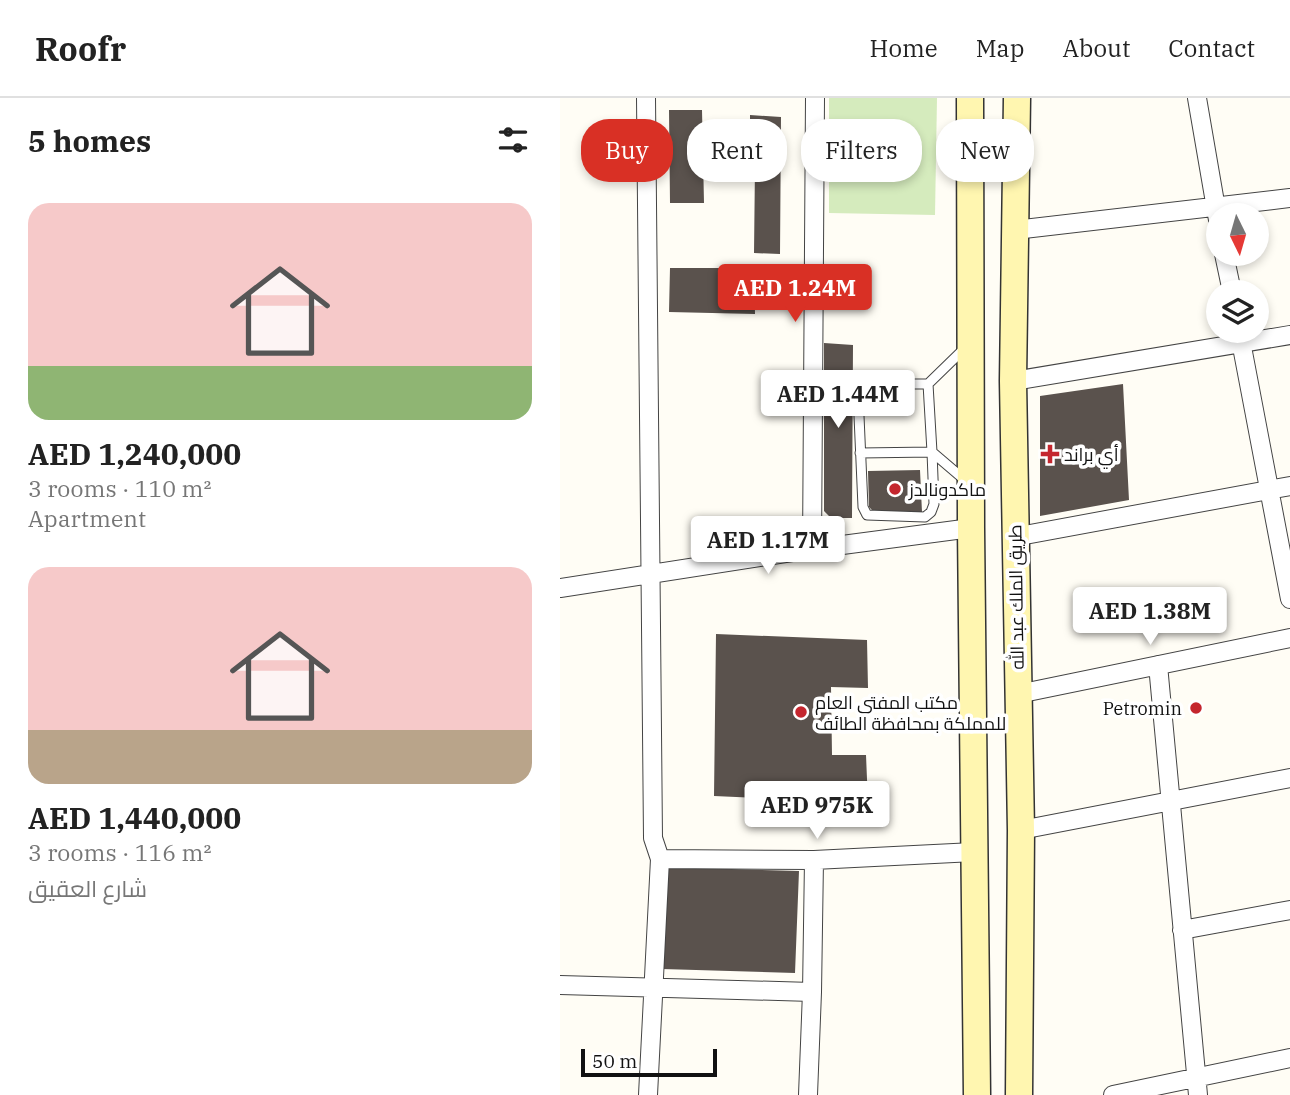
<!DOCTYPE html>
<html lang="en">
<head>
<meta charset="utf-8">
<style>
  :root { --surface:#fff; --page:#f6f6f6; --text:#222; --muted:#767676; --line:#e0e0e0; --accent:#d93025 }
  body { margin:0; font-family:"IBM Plex Serif",Cairo,serif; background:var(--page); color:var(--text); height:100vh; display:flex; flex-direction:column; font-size:26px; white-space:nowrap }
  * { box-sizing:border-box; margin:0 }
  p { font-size:23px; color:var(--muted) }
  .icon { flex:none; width:38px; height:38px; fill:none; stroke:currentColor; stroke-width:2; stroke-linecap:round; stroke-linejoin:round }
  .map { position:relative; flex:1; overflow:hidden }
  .side { display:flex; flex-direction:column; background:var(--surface); width:560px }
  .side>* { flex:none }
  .banner { position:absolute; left:21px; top:21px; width:604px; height:63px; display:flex; gap:14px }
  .needle { width:46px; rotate:175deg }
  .tools { position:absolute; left:646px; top:105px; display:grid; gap:14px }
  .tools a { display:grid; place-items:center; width:63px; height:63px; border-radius:50%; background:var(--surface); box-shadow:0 4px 10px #0003; font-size:35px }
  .scale { position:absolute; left:21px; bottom:18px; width:136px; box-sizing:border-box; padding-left:7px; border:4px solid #111; border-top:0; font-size:19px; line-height:24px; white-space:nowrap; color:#111; -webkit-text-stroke:5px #fff; paint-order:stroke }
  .price { position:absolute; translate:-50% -60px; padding:0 16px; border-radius:7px; background:#fff; color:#222; font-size:23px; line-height:46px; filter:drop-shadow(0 2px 4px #0008) }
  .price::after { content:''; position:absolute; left:50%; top:42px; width:21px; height:16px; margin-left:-10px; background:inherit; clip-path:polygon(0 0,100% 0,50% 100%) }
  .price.current { background:var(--accent); color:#fff }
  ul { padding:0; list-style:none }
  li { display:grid; align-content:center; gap:14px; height:371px; padding:0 28px }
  li span { display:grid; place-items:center; height:217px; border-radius:21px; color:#555 }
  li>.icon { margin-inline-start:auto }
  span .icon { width:126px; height:126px; fill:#fffc; stroke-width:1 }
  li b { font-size:30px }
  h2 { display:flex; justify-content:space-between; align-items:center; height:84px; padding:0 28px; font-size:30px }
  .pill { padding:0 24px; border-radius:28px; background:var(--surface); box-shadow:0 4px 10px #0003; font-size:24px; line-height:63px }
  .pill.current { background:var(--accent); color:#fff }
  header { display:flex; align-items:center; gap:42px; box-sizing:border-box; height:98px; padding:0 35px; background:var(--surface); border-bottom:2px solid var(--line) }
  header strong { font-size:33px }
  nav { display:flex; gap:38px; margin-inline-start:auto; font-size:24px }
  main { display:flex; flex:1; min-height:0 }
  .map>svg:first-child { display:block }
  .green { fill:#d5ebbd }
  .building { fill:#5a524d }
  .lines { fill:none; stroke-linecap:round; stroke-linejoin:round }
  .service-casing { stroke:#444; stroke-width:11 }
  .minor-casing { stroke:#444; stroke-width:20 }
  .secondary-casing { stroke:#333; stroke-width:29 }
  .service { stroke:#fff; stroke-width:9 }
  .minor { stroke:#fff; stroke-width:18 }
  .secondary { stroke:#fff6b0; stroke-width:26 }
  .poi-dot { fill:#c4262e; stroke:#fff; stroke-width:2.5 }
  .labels { text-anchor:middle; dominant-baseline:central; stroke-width:7; stroke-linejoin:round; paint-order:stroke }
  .poi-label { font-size:18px; fill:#111; stroke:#fff; text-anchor:start }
  .street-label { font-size:18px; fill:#111; stroke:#fff }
</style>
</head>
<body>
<header>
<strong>Roofr</strong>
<nav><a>Home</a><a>Map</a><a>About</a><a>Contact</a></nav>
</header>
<main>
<section class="side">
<h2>5 homes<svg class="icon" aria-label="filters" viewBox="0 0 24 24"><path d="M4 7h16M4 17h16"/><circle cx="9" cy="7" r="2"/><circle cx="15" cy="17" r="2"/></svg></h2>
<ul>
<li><span style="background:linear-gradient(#f6c9c9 75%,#8fb573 0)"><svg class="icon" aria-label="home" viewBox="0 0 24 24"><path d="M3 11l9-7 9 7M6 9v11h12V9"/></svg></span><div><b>AED 1,240,000</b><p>3 rooms · 110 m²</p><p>Apartment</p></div></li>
<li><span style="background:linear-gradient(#f6c9c9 75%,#b9a48a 0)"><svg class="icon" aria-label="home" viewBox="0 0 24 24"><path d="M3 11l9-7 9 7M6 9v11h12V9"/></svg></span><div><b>AED 1,440,000</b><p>3 rooms · 116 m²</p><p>شارع العقيق</p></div></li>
</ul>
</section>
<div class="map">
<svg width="730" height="997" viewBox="0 0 730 997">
  <rect width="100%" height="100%" fill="#fffdf5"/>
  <path class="green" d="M 269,0 L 377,0 L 375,117 L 269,115 Z"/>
  <path class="building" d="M 109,12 L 142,12 L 144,105 L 110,105 Z
    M 190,17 L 221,19 L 220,156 L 194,155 L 195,67 L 149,66 L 148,30 L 190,32 Z
    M 110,170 L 194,170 L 195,216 L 109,214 Z
    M 264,245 L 293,247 L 292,420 L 271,420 L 264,413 Z
    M 563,286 L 569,402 L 480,418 L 480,298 Z
    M 360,372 L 362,414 L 316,416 L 309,409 L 308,373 Z
    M 156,536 L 307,542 L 308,590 L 271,589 L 272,657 L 306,657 L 308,705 L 154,698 Z
    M 106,769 L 239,773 L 235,875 L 102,871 Z"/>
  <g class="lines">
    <g class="service-casing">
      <path id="service" d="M 405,250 L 368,286 L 372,354 L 406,383
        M 300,355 L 372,354 L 374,406 L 371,414 L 365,419 L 307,417 L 303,409 L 298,295 L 301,290 L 309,286 L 368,286"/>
    </g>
    <g class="minor-casing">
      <path id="minor" d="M 86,0 L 93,740 L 100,761 L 88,997
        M 637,0 L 658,122
        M 455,132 L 730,100
        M 664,156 L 672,194
        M 679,233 L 730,501
        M 453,283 L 730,237
        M 454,439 L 730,388
        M 252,451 L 255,0
        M 0,490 L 252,451 L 411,430
        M 598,567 L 638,997
        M 458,596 L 730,540
        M 461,732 L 730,680
        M 100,761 L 254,762 L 414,754
        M 622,832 L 730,812
        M 0,887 L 252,894
        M 248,997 L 252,894 L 254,762
        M 553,997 L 730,960"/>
    </g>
    <g class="secondary-casing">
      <path id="secondary" d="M 410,0 L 411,430 L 417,997
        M 457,0 L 453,283 L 461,732 L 459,997"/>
    </g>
    <use href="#service" class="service"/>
    <use href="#minor" class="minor"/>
    <use href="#secondary" class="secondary"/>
  </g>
  <g class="poi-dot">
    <path d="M486.5 345.5h7v7h7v7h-7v7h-7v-7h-7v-7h7z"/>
    <circle cx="335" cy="391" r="7"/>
    <circle cx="636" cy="610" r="7"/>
    <circle cx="241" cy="614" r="7"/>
  </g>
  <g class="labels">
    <g class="poi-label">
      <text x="504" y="356">أي براند</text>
      <text x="349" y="391">ماكدونالدز</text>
      <text x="255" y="604">مكتب المفتي العام<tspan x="255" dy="21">للمملكة بمحافظة الطائف</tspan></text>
      <text x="622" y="610" text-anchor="end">Petromin</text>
    </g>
    <g class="street-label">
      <text transform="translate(456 499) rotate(-91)">طريق الملك عبد الله</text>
    </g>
  </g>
</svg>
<div class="tools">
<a><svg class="needle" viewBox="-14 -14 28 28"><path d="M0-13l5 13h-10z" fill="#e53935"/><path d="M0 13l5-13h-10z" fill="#767676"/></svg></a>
<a><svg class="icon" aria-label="layers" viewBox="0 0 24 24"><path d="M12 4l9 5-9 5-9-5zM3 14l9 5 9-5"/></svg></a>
</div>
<div class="scale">50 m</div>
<b class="price current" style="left:235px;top:226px">AED 1.24M</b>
<b class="price" style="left:278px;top:332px">AED 1.44M</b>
<b class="price" style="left:208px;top:478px">AED 1.17M</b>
<b class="price" style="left:590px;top:549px">AED 1.38M</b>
<b class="price" style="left:257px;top:743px">AED 975K</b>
<div class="banner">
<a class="pill current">Buy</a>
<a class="pill">Rent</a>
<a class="pill">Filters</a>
<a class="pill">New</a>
</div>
</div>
</main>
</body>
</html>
